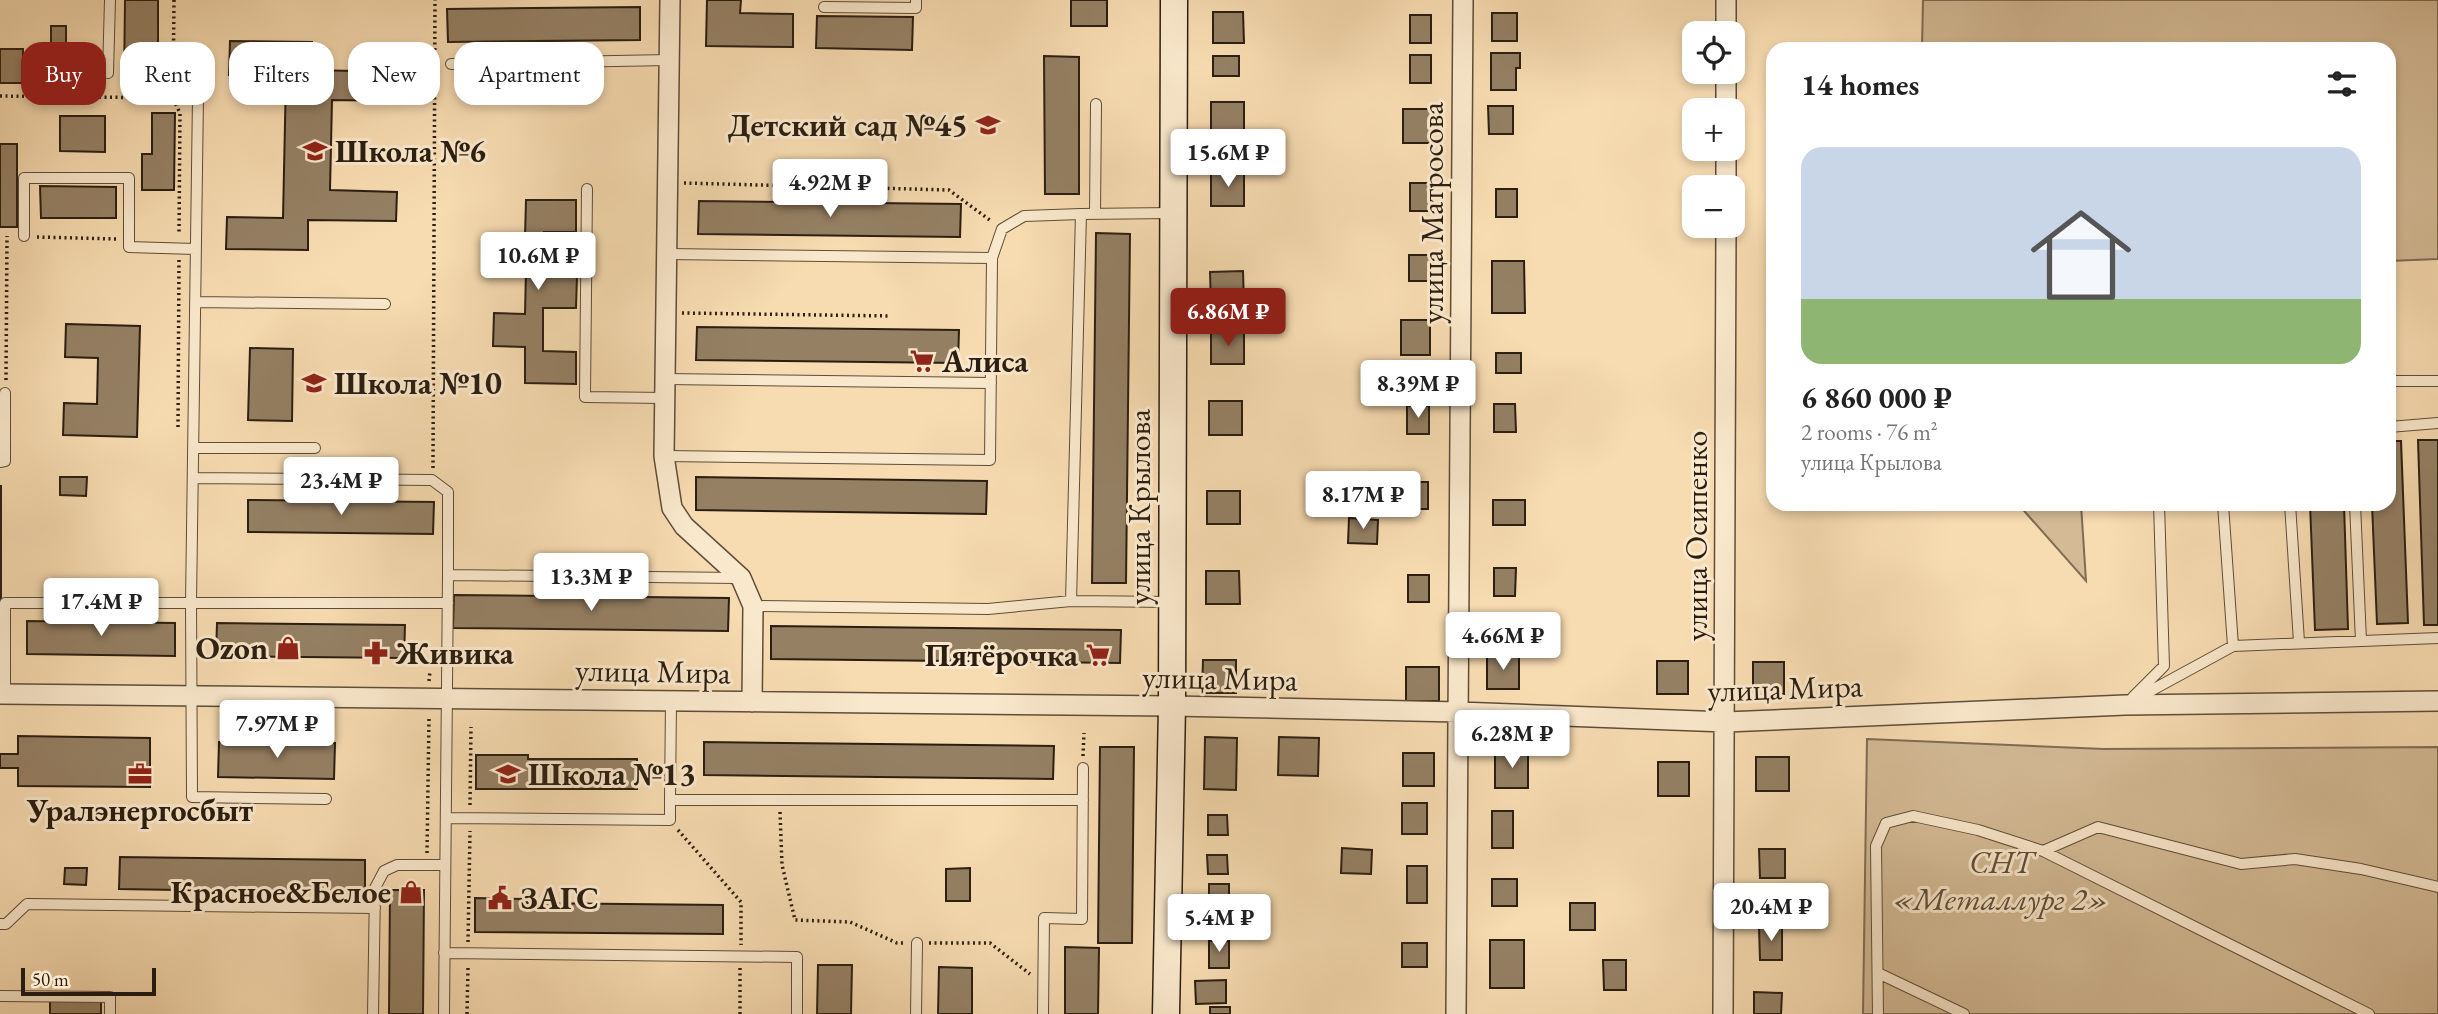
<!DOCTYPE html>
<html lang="en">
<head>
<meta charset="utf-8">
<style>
  :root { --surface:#fff; --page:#f2f2f2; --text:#222; --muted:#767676; --line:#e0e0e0; --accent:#8f2418 }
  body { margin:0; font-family:"EB Garamond",serif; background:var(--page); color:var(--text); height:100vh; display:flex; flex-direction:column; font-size:26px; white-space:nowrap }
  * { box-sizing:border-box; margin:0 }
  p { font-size:23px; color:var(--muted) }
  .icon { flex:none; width:38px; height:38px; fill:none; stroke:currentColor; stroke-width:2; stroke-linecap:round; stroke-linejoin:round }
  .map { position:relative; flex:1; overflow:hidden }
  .panel { position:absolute; left:1766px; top:42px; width:630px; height:469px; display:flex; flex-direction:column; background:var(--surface); border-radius:21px; box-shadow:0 4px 10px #0003 }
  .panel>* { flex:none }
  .banner { position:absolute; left:21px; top:42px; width:665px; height:63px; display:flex; gap:14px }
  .buttons { position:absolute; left:1682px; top:21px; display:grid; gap:14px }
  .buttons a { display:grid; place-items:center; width:63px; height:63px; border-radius:14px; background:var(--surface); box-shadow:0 4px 10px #0003; font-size:35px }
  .scale { position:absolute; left:21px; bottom:18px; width:135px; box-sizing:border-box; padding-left:7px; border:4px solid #2b1e11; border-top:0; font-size:19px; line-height:24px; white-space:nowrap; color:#2b1e11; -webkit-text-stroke:5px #fae8cc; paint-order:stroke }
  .price { position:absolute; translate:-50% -60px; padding:0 16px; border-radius:7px; background:#fff; color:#222; font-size:23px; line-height:46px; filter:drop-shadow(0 2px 4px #0008) }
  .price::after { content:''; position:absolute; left:50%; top:42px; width:21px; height:16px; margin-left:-10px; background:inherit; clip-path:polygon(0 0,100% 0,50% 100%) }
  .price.on { background:var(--accent); color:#fff }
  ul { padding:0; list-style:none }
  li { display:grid; align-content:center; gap:14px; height:371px; padding:0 35px }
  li+li { border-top:2px solid var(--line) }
  li span { display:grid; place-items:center; height:217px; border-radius:21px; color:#555 }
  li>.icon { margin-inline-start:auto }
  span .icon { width:126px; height:126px; fill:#fffc; stroke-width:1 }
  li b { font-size:30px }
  h2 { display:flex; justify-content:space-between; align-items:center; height:84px; padding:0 35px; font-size:30px }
  .chip { padding:0 24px; border-radius:21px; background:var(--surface); box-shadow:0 4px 10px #0003; font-size:24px; line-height:63px }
  .chip.on { background:var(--accent); color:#fff }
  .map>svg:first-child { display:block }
  .green { fill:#d4bb96; stroke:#806c54; stroke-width:2 }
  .building { fill:#958064; stroke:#2b1e11; stroke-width:2 }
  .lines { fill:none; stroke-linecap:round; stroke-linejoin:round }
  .lane-casing { stroke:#5e4d39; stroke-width:12 }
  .street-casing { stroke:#5e4d39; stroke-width:22 }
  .secondary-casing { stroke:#2b1e11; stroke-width:29 }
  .path { stroke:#2b1e11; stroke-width:3.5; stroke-dasharray:2 3.5; stroke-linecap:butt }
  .lane { stroke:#fae8cc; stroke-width:10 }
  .street { stroke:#fae8cc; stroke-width:19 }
  .secondary { stroke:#fae8cc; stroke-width:26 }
  .labels { text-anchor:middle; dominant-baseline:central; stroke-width:6; stroke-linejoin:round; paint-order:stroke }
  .poi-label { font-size:32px; font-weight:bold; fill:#2b1e11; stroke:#fae8cc; text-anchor:start }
  .street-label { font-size:32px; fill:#2b1e11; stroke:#fae8cc }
  .park-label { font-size:32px; font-style:italic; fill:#5e4d39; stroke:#fae8cc }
</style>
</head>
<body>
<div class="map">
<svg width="2438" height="1014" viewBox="0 0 2438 1014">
  <rect width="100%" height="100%" fill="#f7dbb1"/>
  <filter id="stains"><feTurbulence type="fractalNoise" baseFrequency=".00286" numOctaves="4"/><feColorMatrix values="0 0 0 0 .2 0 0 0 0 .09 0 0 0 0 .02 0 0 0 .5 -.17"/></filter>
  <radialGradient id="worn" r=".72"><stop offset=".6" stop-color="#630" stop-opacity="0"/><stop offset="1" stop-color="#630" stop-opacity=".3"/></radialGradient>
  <path class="green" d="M 1923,0 L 2438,0 L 2438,259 L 2389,261 L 2389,49 L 1922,49 Z
    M 2018,504 L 2081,504 L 2086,581 Z
    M 1867,739 L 2104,749 L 2438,747 L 2438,1014 L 1863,1014 Z"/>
  <path class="building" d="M 125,0 L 158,0 L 158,81 L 124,81 Z
    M 707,0 L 741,0 L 740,13 L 793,14 L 793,47 L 706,46 Z
    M 1071,0 L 1107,0 L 1107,26 L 1071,26 Z
    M 640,7 L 640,40 L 448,42 L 447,9 Z
    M 1213,12 L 1243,12 L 1244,43 L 1213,43 Z
    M 1492,13 L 1517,13 L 1517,41 L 1492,41 Z
    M 1410,15 L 1431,15 L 1431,43 L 1410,43 Z
    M 817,16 L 913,17 L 912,50 L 816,48 Z
    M 51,26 L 66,26 L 66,77 L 51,77 Z
    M 230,41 L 312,42 L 311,70 L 399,72 L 398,101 L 332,100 L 330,190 L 397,192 L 396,221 L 308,220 L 308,250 L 226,249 L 227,217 L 283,218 L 286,76 L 229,75 Z
    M 0,49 L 23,49 L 23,83 L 0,83 Z
    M 1491,53 L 1520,53 L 1520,68 L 1516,68 L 1516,90 L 1491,90 Z
    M 1410,55 L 1431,55 L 1431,83 L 1410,83 Z
    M 1044,56 L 1079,57 L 1079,194 L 1045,194 Z
    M 1213,56 L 1239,56 L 1239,76 L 1213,76 Z
    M 1211,102 L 1244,102 L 1244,136 L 1211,136 Z
    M 1488,106 L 1513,106 L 1513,134 L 1489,134 Z
    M 1403,109 L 1431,109 L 1431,143 L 1403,143 Z
    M 152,113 L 175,113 L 174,190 L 142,190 L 142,154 L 152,154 Z
    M 60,116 L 105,116 L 105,152 L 60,151 Z
    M 0,144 L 17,144 L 17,227 L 0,227 Z
    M 1211,172 L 1244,172 L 1244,206 L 1211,206 Z
    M 1410,183 L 1431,183 L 1431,211 L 1410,211 Z
    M 40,186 L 116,187 L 116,218 L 41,218 Z
    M 1496,189 L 1517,189 L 1517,217 L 1496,217 Z
    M 526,200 L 576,200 L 576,232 L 544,232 L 543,275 L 577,276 L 576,308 L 543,308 L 543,351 L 576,352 L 576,384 L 525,383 L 525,347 L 493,346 L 494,313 L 525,314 L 526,270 L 493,270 L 494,237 L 525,237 Z
    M 699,201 L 961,204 L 960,237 L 698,234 Z
    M 1096,233 L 1130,234 L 1126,583 L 1092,583 Z
    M 1409,255 L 1430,255 L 1430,281 L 1409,281 Z
    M 1492,261 L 1524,261 L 1525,313 L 1492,313 Z
    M 1243,271 L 1244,305 L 1211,305 L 1210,272 Z
    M 1401,320 L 1430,320 L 1430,355 L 1401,355 Z
    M 66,324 L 140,326 L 137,437 L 63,435 L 64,403 L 97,404 L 98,358 L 65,357 Z
    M 697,327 L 959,330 L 958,363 L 696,360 Z
    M 1211,331 L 1244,331 L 1244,364 L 1211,364 Z
    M 250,348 L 293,349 L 292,421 L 248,420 Z
    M 1496,353 L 1521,353 L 1521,373 L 1496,373 Z
    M 1209,401 L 1242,401 L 1242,435 L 1209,435 Z
    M 1494,404 L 1515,404 L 1516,432 L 1494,432 Z
    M 1407,406 L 1429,406 L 1429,434 L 1407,434 Z
    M 2418,440 L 2438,440 L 2438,625 L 2424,625 Z
    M 2389,441 L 2401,441 L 2408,623 L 2377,624 L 2372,504 L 2389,504 Z
    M 60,477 L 87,477 L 86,496 L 60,495 Z
    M 696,477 L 987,481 L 986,514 L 696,510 Z
    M 1406,482 L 1428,482 L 1428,509 L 1406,509 Z
    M 0,486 L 1,486 L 1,637 L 0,637 Z
    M 1207,491 L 1240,491 L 1240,524 L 1207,524 Z
    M 248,500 L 434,502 L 433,534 L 248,532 Z
    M 1493,500 L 1525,500 L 1525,525 L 1493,525 Z
    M 2310,504 L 2344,504 L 2348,629 L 2315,630 Z
    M 1349,518 L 1378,520 L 1377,544 L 1348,543 Z
    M 1494,568 L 1516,568 L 1515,596 L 1494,596 Z
    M 1206,571 L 1239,571 L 1240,604 L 1206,604 Z
    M 1408,575 L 1429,575 L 1429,602 L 1408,602 Z
    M 454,595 L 729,598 L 728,631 L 453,628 Z
    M 27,621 L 175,623 L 175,656 L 27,654 Z
    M 217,623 L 405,625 L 404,658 L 216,656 Z
    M 771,626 L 1121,630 L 1120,663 L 771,659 Z
    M 1487,655 L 1519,655 L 1519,689 L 1487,689 Z
    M 1203,660 L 1236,660 L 1236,693 L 1202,693 Z
    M 1657,661 L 1688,661 L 1688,694 L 1657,694 Z
    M 1753,662 L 1784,662 L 1784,694 L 1753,694 Z
    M 1406,667 L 1439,667 L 1439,701 L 1406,701 Z
    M 18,736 L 150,738 L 150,787 L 18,786 L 18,768 L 0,768 L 0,754 L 18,754 Z
    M 1205,737 L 1237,738 L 1236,790 L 1204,789 Z
    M 1279,737 L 1319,738 L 1318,776 L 1278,775 Z
    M 219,742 L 335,743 L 334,779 L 218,777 Z
    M 704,742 L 1054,746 L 1053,779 L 704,775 Z
    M 1100,747 L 1134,747 L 1132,943 L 1098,943 Z
    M 1528,752 L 1528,788 L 1495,788 L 1495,753 Z
    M 1403,753 L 1434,753 L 1434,786 L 1403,786 Z
    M 476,755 L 528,755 L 528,759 L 637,759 L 637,789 L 476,789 Z
    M 1756,757 L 1789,757 L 1789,791 L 1756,791 Z
    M 1658,762 L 1689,762 L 1689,796 L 1658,796 Z
    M 1402,803 L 1427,803 L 1427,834 L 1402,834 Z
    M 1492,811 L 1513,811 L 1513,848 L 1492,848 Z
    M 1208,815 L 1227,815 L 1228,835 L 1208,835 Z
    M 1342,848 L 1372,850 L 1371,874 L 1341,873 Z
    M 1759,849 L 1785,849 L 1785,878 L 1760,878 Z
    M 1207,855 L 1227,855 L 1228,874 L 1208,874 Z
    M 120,857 L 365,860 L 365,893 L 119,889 Z
    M 1407,866 L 1427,866 L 1427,903 L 1407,903 Z
    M 65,868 L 87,868 L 86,885 L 64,884 Z
    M 970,868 L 970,901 L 946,901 L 946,869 Z
    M 1492,879 L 1517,879 L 1517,906 L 1492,906 Z
    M 1209,884 L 1229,884 L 1229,910 L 1209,911 Z
    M 390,890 L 424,890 L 423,1014 L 389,1014 Z
    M 475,898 L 527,899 L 527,903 L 723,905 L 723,934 L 475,932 Z
    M 1570,903 L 1595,903 L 1595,930 L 1570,930 Z
    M 1759,927 L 1782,927 L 1782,960 L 1760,960 Z
    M 1490,940 L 1524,940 L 1524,988 L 1490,988 Z
    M 1209,941 L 1229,941 L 1229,968 L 1209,968 Z
    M 1402,943 L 1427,943 L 1427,967 L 1402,967 Z
    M 1065,947 L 1099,948 L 1098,1014 L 1065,1014 Z
    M 1603,960 L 1626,960 L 1626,990 L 1604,990 Z
    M 818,965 L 852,965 L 851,1014 L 817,1014 Z
    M 939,967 L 972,968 L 972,1014 L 938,1014 Z
    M 1226,980 L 1226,1003 L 1196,1004 L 1195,981 Z
    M 1754,992 L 1782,993 L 1781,1014 L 1754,1014 Z
    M 50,1000 L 101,1001 L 101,1014 L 50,1014 Z
    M 1210,1007 L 1230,1007 L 1230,1014 L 1210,1014 Z"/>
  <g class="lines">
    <g class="lane-casing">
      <path id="lane" d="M 824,7 L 916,8 L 916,0
        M 451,64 L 669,60
        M 108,73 L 110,0
        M 198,97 L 191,603 L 192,797 L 326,799
        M 587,189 L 585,397 L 665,398
        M 1095,214 L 1096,104
        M 24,236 L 24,178 L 129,178 L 129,247 L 195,249
        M 667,254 L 992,258
        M 195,302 L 385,304
        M 665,379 L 991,383
        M 2389,381 L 2438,381
        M 2389,427 L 2438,423
        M 193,448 L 315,448
        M 664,456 L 990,460 L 992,258 L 1002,229 L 1024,216 L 1081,214
        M 0,462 L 5,461 L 5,393
        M 193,478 L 432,480 L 448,492 L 448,575
        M 2223,504 L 2233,646
        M 2290,504 L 2299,642
        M 2355,504 L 2361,641
        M 1071,601 L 1081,214 L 1173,213
        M 753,606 L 988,609 L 1071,601 L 1172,602
        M 5,694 L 5,603 L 448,603
        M 2133,697 L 2164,666 L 2159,504
        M 671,701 L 670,800 L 1083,800
        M 2132,701 L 2233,646 L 2438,638
        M 446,818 L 670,820 L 670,800
        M 2043,851 L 2098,827 L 2241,864 L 2295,859 L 2361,869 L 2438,887
        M 0,924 L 6,924 L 27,904 L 375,908
        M 444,953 L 797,957 L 797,1014
        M 1878,973 L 1964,1014
        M 0,996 L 110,997 L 110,1014
        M 373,1014 L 375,888 L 384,871 L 397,865 L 444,865
        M 444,1014 L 448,575 L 740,578
        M 916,1014 L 917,943
        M 1043,1014 L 1044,918 L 1082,919 L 1083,768
        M 1878,1014 L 1876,846 L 1886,823 L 1913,816 L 1978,830 L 2043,851 L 2369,1014"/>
    </g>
    <g class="street-casing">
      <path id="street" d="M 670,0 L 664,456 L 672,508 L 684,526 L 741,578 L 753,606 L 752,702
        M 1726,33 L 1726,0
        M 1726,110 L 1726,72
        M 1726,187 L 1726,149
        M 0,694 L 1172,706 L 1459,712 L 1726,722 L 2125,705 L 2438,701
        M 1456,1014 L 1463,0
        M 1723,1014 L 1726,226"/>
    </g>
    <g class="secondary-casing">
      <path id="secondary" d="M 1166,1014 L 1172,706 L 1174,0"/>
    </g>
    <path class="path" d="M 174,0 L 173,98 L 180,113 L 179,234
      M 0,96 L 173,98
      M 684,183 L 949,190 L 991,221
      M 37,237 L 117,239
      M 682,313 L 891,316
      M 6,380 L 7,236
      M 178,427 L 179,260
      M 433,468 L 435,0
      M 429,681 L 430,671
      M 1083,756 L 1084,733
      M 470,805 L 471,727
      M 780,812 L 782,865 L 795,920 L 850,922 L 897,943 L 904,943
      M 678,830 L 741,902 L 741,945
      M 427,853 L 429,717
      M 468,942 L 470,831
      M 929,943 L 990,943 L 1030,974
      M 467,1014 L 468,967
      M 740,1014 L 740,967"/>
    <use href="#lane" class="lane"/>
    <use href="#street" class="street"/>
    <use href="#secondary" class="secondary"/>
  </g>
  <defs>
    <g id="school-bare" transform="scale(1.89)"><path d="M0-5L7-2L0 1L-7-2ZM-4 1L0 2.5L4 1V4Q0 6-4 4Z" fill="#8f2418" stroke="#fae8cc" stroke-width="2.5" paint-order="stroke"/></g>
    <g id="supermarket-bare" transform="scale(1.89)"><path d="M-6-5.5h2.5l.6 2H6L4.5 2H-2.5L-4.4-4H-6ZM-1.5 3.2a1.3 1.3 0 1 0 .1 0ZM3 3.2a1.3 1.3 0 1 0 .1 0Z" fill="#8f2418" stroke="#fae8cc" stroke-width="2.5" paint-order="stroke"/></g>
    <g id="shop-bare" transform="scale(1.89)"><path d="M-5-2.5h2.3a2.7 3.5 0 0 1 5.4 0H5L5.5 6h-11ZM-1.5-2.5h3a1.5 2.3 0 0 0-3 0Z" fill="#8f2418" stroke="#fae8cc" stroke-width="2.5" paint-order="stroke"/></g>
    <g id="pharmacy-bare" transform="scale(1.89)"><path d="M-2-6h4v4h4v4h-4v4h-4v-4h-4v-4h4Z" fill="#8f2418" stroke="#fae8cc" stroke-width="2.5" paint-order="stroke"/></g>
    <g id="office-bare" transform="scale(1.89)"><path d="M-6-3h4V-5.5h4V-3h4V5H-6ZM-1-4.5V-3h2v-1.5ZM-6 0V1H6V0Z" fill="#8f2418" stroke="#fae8cc" stroke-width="2.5" paint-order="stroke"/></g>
    <g id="civic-bare" transform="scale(1.89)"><path d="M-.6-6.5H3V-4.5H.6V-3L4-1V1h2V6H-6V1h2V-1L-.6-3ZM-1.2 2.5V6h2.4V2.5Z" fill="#8f2418" stroke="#fae8cc" stroke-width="2.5" paint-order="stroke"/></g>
  </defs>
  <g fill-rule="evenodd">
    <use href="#school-bare" x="988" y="125"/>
    <use href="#school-bare" x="315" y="151"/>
    <use href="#supermarket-bare" x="922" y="361"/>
    <use href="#school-bare" x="314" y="383"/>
    <use href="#shop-bare" x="288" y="648"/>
    <use href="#pharmacy-bare" x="376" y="653"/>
    <use href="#supermarket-bare" x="1098" y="655"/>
    <use href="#office-bare" x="140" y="774"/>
    <use href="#school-bare" x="508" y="774"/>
    <use href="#shop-bare" x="411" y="892"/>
    <use href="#civic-bare" x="500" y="898"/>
  </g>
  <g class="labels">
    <g class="poi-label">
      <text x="968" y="125" text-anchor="end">Детский сад №45</text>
      <text x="335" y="151">Школа №6</text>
      <text x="942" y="361">Алиса</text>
      <text x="334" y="383">Школа №10</text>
      <text x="268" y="648" text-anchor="end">Ozon</text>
      <text x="396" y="653">Живика</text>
      <text x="1078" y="655" text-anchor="end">Пятёрочка</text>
      <text x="528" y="774">Школа №13</text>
      <text x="140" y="810" text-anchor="middle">Уралэнергосбыт</text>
      <text x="391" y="892" text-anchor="end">Красное&amp;Белое</text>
      <text x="520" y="898">ЗАГС</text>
    </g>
    <g class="street-label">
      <text transform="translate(1432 213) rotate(-90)">улица Матросова</text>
      <text transform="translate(1139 507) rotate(-90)">улица Крылова</text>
      <text transform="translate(1696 536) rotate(-90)">улица Осипенко</text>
      <text transform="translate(653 671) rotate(1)">улица Мира</text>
      <text transform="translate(1220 678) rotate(1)">улица Мира</text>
      <text transform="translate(1785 688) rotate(-2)">улица Мира</text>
    </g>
    <g class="park-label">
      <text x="2001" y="862">СНТ<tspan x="2001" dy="37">«Металлург 2»</tspan></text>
    </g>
  </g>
  <rect width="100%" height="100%" filter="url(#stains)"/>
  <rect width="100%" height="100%" fill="url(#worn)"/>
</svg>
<div class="buttons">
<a><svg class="icon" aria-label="locate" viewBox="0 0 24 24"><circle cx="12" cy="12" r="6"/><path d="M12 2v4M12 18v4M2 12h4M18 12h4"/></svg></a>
<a>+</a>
<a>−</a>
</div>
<div class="scale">50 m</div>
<b class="price" style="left:1228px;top:189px">15.6M ₽</b>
<b class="price" style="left:830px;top:219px">4.92M ₽</b>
<b class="price" style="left:538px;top:292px">10.6M ₽</b>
<b class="price on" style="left:1228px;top:348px">6.86M ₽</b>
<b class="price" style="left:1418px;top:420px">8.39M ₽</b>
<b class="price" style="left:341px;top:517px">23.4M ₽</b>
<b class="price" style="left:1363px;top:531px">8.17M ₽</b>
<b class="price" style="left:591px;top:613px">13.3M ₽</b>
<b class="price" style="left:101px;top:638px">17.4M ₽</b>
<b class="price" style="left:1503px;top:672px">4.66M ₽</b>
<b class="price" style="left:277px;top:760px">7.97M ₽</b>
<b class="price" style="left:1512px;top:770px">6.28M ₽</b>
<b class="price" style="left:1771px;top:943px">20.4M ₽</b>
<b class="price" style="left:1219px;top:954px">5.4M ₽</b>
<div class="banner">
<a class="chip on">Buy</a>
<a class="chip">Rent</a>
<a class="chip">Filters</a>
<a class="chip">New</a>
<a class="chip">Apartment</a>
</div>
<section class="panel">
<h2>14 homes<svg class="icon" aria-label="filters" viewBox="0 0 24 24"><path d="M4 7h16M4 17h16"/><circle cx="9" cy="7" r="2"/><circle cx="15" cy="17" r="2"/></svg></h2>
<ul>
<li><span style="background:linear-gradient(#c9d6e8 70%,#8fb573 0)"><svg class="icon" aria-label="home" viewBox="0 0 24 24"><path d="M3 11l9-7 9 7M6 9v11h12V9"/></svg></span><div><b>6 860 000 ₽</b><p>2 rooms · 76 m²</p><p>улица Крылова</p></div></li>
</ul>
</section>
</div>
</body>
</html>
